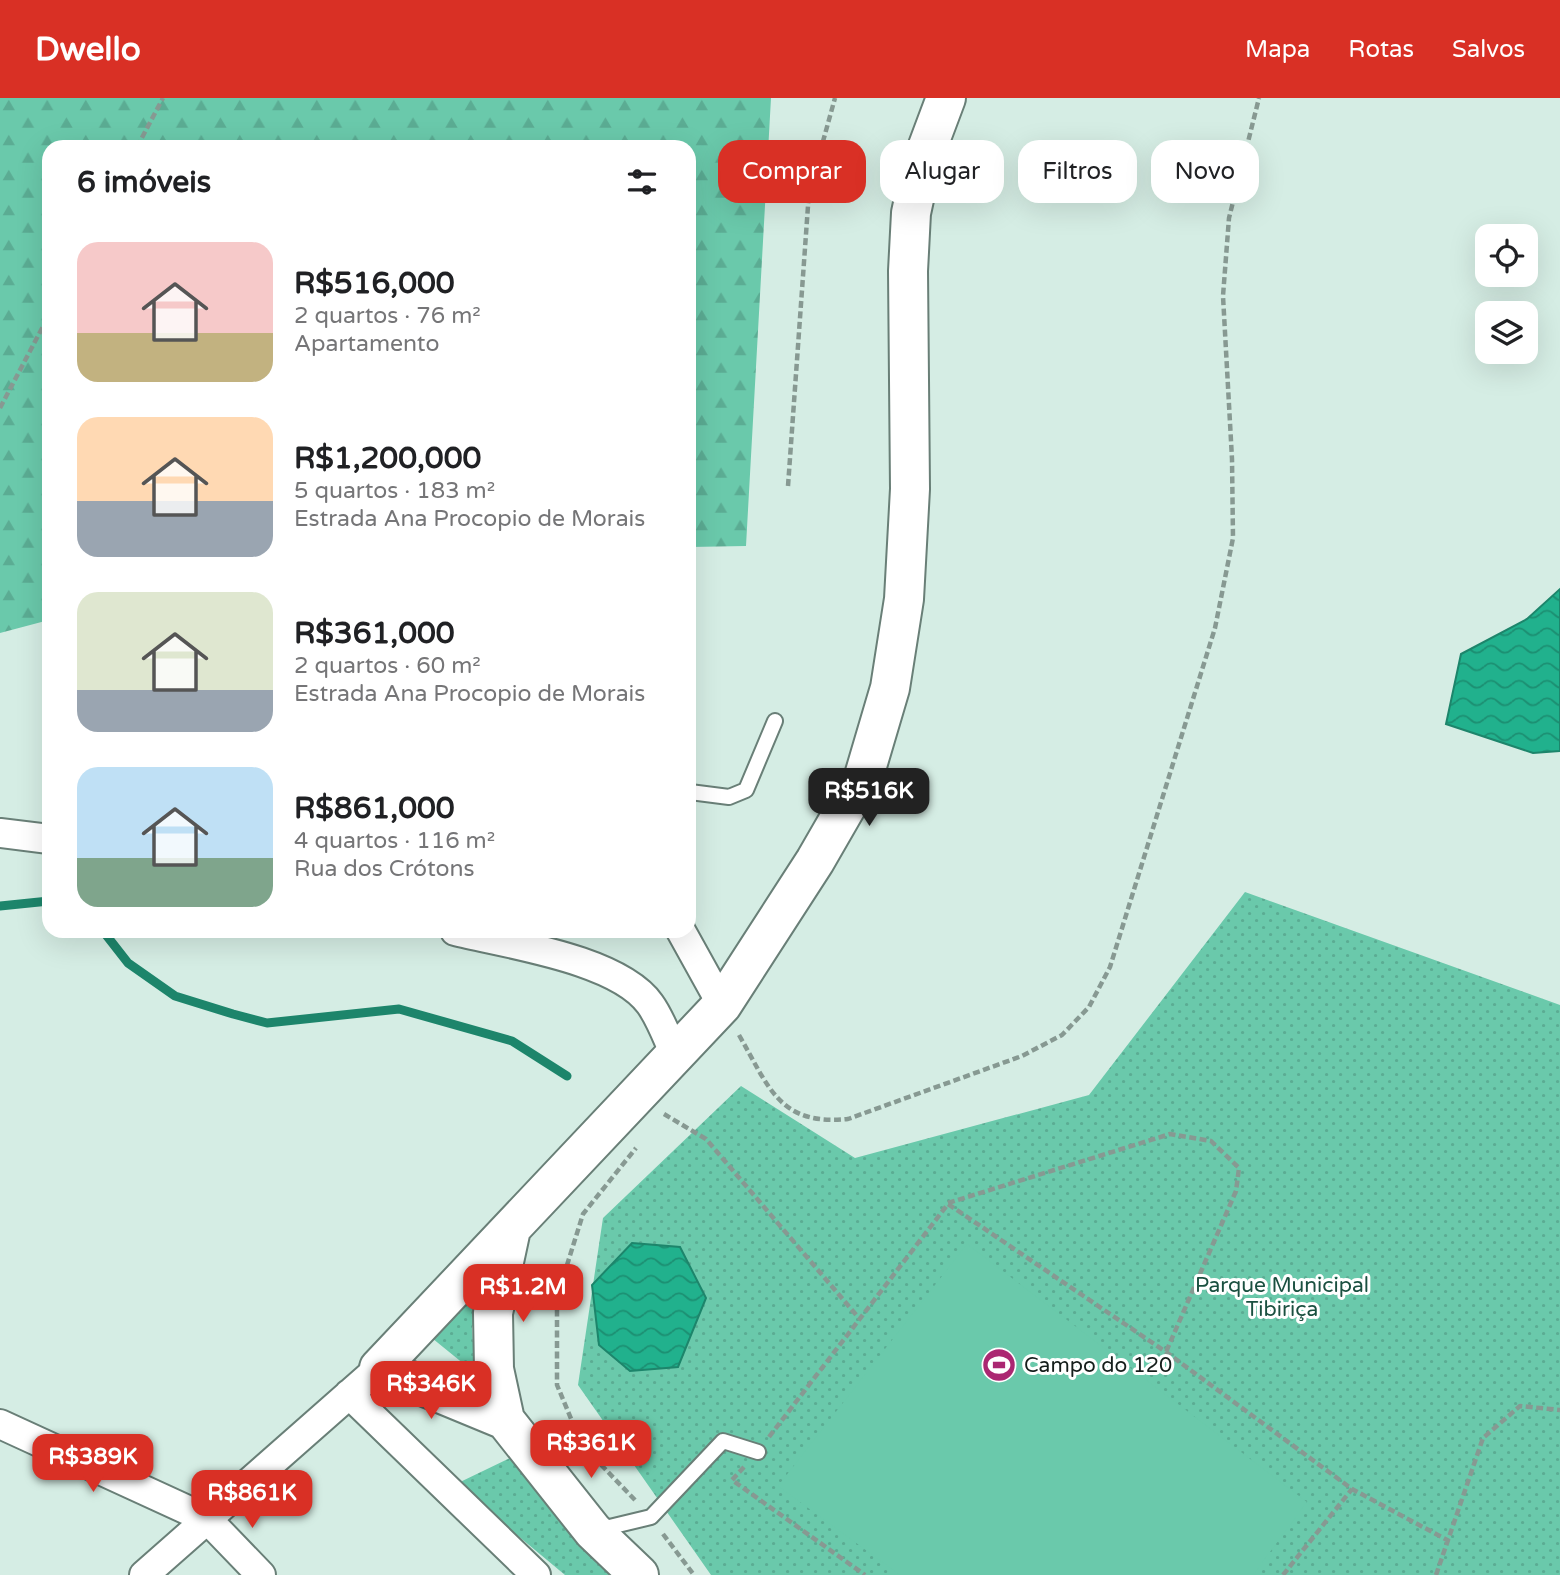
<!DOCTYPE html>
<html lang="pt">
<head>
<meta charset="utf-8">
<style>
  :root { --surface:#fff; --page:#f6f6f6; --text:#202124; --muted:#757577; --accent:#d93025 }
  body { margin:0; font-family:"Varela Round",sans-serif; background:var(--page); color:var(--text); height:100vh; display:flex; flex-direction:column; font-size:26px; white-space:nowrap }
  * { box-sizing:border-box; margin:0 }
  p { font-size:23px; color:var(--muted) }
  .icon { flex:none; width:38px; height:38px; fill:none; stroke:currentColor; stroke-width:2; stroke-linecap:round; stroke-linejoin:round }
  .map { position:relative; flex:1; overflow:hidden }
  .drawer { position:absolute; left:42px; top:42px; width:654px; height:798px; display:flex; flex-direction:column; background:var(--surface); border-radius:21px; box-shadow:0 7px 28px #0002 }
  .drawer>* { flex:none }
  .guide { position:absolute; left:718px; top:42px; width:665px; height:63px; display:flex; gap:14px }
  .fabs { position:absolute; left:1475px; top:126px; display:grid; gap:14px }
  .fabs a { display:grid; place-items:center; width:63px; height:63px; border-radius:14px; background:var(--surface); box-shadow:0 7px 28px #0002; font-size:35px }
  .price { position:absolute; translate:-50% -60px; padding:0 16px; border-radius:14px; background:var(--accent); color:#fff; font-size:23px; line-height:46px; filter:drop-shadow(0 2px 4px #0008) }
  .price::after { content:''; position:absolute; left:50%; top:42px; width:21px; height:16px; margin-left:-10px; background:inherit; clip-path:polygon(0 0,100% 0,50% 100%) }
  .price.current { background:#222; color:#fff }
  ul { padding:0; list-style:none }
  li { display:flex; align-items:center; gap:21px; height:175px; padding:0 35px }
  li span { display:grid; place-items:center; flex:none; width:196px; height:140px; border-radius:21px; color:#555 }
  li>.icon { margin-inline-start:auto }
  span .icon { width:84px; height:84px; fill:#fffc; stroke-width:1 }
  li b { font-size:30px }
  h2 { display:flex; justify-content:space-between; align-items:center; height:84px; padding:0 35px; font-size:30px }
  .chip { padding:0 24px; border-radius:21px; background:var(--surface); box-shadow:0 7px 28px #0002; font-size:24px; line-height:63px }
  .chip.current { background:var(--accent); color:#fff }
  header { display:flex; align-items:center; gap:42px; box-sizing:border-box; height:98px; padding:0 35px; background:var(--accent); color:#fff }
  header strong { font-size:33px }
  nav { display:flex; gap:38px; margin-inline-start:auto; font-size:24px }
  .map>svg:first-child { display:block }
  .green { fill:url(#green-dots) }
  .forest { fill:url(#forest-firs) }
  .pitch { fill:#6ac9ab }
  .water { fill:url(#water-waves); stroke:#1d856b; stroke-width:2 }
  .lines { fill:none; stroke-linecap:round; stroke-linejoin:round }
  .stream { stroke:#1d856b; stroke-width:9 }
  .lane-casing { stroke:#697f77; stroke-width:18 }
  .street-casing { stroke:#697f77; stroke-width:32 }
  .secondary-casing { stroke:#697f77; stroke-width:42 }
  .path { stroke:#879992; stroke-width:4.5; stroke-dasharray:7 3.5; stroke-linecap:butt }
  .lane { stroke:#fff; stroke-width:14 }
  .street { stroke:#fff; stroke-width:28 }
  .secondary { stroke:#fff; stroke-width:38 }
  .labels { text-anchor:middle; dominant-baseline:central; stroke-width:6; stroke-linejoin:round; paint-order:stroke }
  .park-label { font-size:21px; fill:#1a5040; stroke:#fff }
  .poi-label { font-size:21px; fill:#151e1b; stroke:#fff; text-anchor:start }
</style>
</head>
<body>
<header>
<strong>Dwello</strong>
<nav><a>Mapa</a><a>Rotas</a><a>Salvos</a></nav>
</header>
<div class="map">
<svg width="1560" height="1477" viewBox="0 0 1560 1477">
  <defs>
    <pattern id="green-dots" width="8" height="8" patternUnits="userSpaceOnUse" patternTransform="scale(1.75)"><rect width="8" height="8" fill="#6ac9ab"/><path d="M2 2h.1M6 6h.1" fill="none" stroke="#5bac93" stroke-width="1.8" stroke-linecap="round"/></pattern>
    <pattern id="forest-firs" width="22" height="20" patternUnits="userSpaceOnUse" patternTransform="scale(1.75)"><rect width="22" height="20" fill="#6ac9ab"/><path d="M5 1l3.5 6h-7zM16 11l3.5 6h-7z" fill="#5bac93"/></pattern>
    <pattern id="water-waves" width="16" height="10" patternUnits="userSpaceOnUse" patternTransform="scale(1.75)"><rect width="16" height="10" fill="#21b18d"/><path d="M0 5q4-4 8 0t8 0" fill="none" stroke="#1c8f72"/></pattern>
  </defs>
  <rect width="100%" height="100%" fill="#d5ede4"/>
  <path class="green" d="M 1245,794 L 1560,907 L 1560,1477 L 711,1477 L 578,1287 L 603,1120 L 741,988 L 855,1060 L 1089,997 Z
    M 483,1192 L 472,1230 L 475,1275 L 427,1236 Z
    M 512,1359 L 636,1477 L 565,1477 L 456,1386 Z"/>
  <path class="forest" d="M 0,0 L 771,0 L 746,448 L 690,449 L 690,49 L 49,49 L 49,522 L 0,535 Z"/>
  <path class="pitch" d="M 967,1146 L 1307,1404 L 1253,1477 L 900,1477 L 778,1388 Z"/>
  <path class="water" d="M 1560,491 L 1560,653 L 1533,655 L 1446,626 L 1461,556 L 1527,521 Z
    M 632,1145 L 680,1149 L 706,1200 L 678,1269 L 630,1273 L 599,1247 L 592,1187 Z"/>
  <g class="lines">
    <path class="stream" d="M 0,808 L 49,803
      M 103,833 L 128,865 L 175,898 L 233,916 L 267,925 L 399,911 L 512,943 L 567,978"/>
    <g class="lane-casing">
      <path id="lane" d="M 690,694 L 729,699 L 746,692 L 775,623
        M 597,1432 L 651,1419 L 723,1343 L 758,1354"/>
    </g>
    <g class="street-casing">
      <path id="street" d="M 0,735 L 49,741
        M 455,833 C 507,846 618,861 650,906 C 661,921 668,942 676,959
        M 681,833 L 722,907
        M 349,1296 L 536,1477
        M 0,1326 L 207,1421 L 261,1477
        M 144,1477 L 379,1270"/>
    </g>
    <g class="secondary-casing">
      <path id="secondary" d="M 511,1131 L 493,1215 L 494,1271 L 505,1322 L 593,1433 L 639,1477
        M 505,1322 L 379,1270 L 722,907 L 815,763 L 864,678 L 890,590 L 904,501 L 910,391 L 908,173 L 911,115 L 922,64 L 946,0"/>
    </g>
    <path class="path" d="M 137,49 L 163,0
      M 0,310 L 49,217
      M 788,388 L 809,94 L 835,0
      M 739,937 C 769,989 779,1028 848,1021 L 1022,958 L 1062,937 L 1089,909 L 1110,869 L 1215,530 L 1233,440 L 1232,361 L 1223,198 L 1229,120 L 1259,0
      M 664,1016 L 706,1041 L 858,1219
      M 948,1105 L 1170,1036 L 1211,1043 L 1239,1070 L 1236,1093 L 1166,1254
      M 769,1339 L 948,1106 L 1166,1254 L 1352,1391 L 1449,1443
      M 744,1369 L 732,1382 L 865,1477
      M 635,1402 L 582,1347 L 557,1287 L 557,1199 L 583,1116 L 636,1050
      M 663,1436 L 694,1477
      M 1283,1477 L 1352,1391
      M 1436,1477 L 1483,1340 L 1520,1308 L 1560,1312"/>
    <use href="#lane" class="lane"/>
    <use href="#street" class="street"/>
    <use href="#secondary" class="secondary"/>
  </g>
  <defs>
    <g id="stadium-disc" transform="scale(1.75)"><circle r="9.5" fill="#ab2772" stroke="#fff"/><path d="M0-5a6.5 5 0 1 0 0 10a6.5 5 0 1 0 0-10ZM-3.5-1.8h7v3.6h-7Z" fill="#fff"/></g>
  </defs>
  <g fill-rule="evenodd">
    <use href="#stadium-disc" x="999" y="1267"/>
  </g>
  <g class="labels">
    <g class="park-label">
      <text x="1282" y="1187">Parque Municipal<tspan x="1282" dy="24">Tibiriça</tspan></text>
    </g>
    <g class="poi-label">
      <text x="1024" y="1267">Campo do 120</text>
    </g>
  </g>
</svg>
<div class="fabs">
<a><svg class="icon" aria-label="locate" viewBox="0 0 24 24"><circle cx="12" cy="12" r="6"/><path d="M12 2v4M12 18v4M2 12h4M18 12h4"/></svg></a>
<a><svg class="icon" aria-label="layers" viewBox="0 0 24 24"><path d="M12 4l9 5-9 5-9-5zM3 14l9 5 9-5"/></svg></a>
</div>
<b class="price current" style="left:869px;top:730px">R$516K</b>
<b class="price" style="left:523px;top:1226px">R$1.2M</b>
<b class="price" style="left:431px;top:1323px">R$346K</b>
<b class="price" style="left:591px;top:1382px">R$361K</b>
<b class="price" style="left:93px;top:1396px">R$389K</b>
<b class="price" style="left:252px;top:1432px">R$861K</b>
<div class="guide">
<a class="chip current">Comprar</a>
<a class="chip">Alugar</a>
<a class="chip">Filtros</a>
<a class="chip">Novo</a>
</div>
<section class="drawer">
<h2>6 imóveis<svg class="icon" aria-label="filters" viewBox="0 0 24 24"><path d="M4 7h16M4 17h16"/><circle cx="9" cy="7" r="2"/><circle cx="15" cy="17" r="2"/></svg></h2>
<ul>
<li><span style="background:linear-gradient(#f6c9c9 65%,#c2b280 0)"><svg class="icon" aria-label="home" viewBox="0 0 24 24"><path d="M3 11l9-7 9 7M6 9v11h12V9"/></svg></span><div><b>R$516,000</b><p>2 quartos · 76 m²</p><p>Apartamento</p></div></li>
<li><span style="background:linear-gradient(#ffd9b3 60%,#9aa5b1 0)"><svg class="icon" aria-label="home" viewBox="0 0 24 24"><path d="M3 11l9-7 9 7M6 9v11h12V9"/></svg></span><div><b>R$1,200,000</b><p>5 quartos · 183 m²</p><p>Estrada Ana Procopio de Morais</p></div></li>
<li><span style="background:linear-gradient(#dfe7d0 70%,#9aa5b1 0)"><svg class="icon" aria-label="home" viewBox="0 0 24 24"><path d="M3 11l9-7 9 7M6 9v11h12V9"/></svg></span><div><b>R$361,000</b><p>2 quartos · 60 m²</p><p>Estrada Ana Procopio de Morais</p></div></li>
<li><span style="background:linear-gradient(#bfe0f5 65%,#7fa58c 0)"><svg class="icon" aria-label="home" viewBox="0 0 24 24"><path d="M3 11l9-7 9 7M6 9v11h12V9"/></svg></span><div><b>R$861,000</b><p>4 quartos · 116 m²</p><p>Rua dos Crótons</p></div></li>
</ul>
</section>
</div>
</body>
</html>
